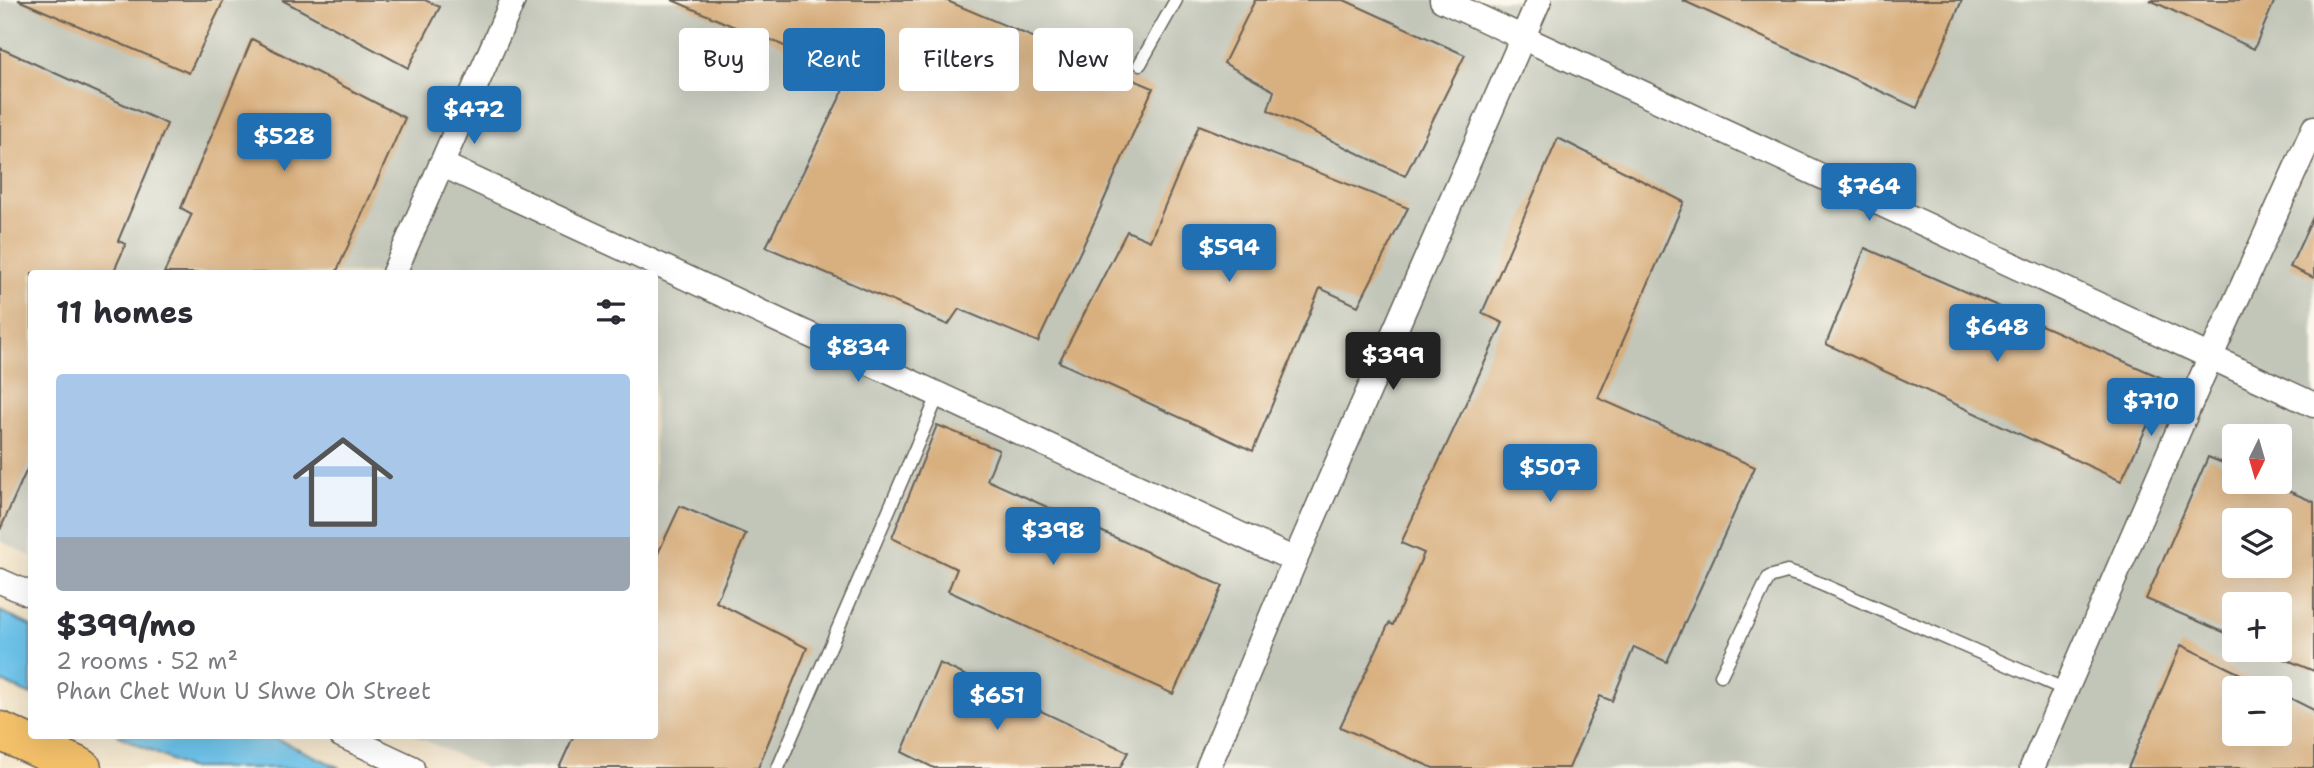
<!DOCTYPE html>
<html lang="en">
<head>
<meta charset="utf-8">
<style>
  :root { --surface:#fff; --page:#f7f7f7; --text:#2b2b33; --muted:#7c7c81; --accent:#1f6fb2 }
  body { margin:0; font-family:"Shantell Sans",sans-serif; background:var(--page); color:var(--text); height:100vh; display:flex; flex-direction:column; font-size:26px; white-space:nowrap }
  * { box-sizing:border-box; margin:0 }
  p { font-size:23px; color:var(--muted) }
  .icon { flex:none; width:38px; height:38px; fill:none; stroke:currentColor; stroke-width:2; stroke-linecap:round; stroke-linejoin:round }
  .map { position:relative; flex:1; overflow:hidden }
  .sheet { position:absolute; left:28px; top:270px; width:630px; height:469px; display:flex; flex-direction:column; background:var(--surface); border-radius:7px; box-shadow:0 7px 28px #0002 }
  .sheet>* { flex:none }
  .top-card { position:absolute; left:679px; top:28px; width:665px; height:63px; display:flex; gap:14px }
  .needle { width:46px; rotate:185deg }
  .controls { position:absolute; left:2222px; top:424px; display:grid; gap:14px }
  .controls a { display:grid; place-items:center; width:70px; height:70px; border-radius:7px; background:var(--surface); box-shadow:0 7px 28px #0002; font-size:35px }
  .price { position:absolute; translate:-50% -60px; padding:0 16px; border-radius:7px; background:var(--accent); color:#fff; font-size:23px; line-height:46px; filter:drop-shadow(0 2px 4px #0008) }
  .price::after { content:''; position:absolute; left:50%; top:42px; width:21px; height:16px; margin-left:-10px; background:inherit; clip-path:polygon(0 0,100% 0,50% 100%) }
  .price.current { background:#222; color:#fff }
  ul { padding:0; list-style:none }
  li { display:grid; align-content:center; gap:14px; height:371px; padding:0 28px }
  li span { display:grid; place-items:center; height:217px; border-radius:7px; color:#555 }
  li>.icon { margin-inline-start:auto }
  span .icon { width:126px; height:126px; fill:#fffc; stroke-width:1 }
  li b { font-size:30px }
  h2 { display:flex; justify-content:space-between; align-items:center; height:84px; padding:0 28px; font-size:30px }
  .tag { padding:0 24px; border-radius:7px; background:var(--surface); box-shadow:0 7px 28px #0002; font-size:24px; line-height:63px }
  .tag.current { background:var(--accent); color:#fff }
  .map>svg:first-child { display:block }
  .industrial { fill:#c2c6b9; fill-rule:evenodd }
  .water { fill:#6dc3ea; stroke:#447083; stroke-width:2 }
  .building { fill:#d8af7e; fill-rule:evenodd }
  .lines { fill:none; stroke-linecap:round; stroke-linejoin:round }
  .lane-casing { stroke:#676158; stroke-width:15 }
  .street-casing { stroke:#676158; stroke-width:27 }
  .primary-casing { stroke:#676158; stroke-width:41 }
  .lane { stroke:#fff; stroke-width:12 }
  .street { stroke:#fff; stroke-width:24 }
  .primary { stroke:#f4c16b; stroke-width:38 }
</style>
</head>
<body>
<div class="map">
<svg width="2314" height="768" viewBox="0 0 2314 768">
  <rect width="100%" height="100%" fill="#fbf7ec"/>
  <filter id="ink" filterUnits="userSpaceOnUse"><feTurbulence type="fractalNoise" baseFrequency=".0143" numOctaves="2"/><feDisplacementMap in="SourceGraphic" scale="14" xChannelSelector="R" yChannelSelector="G"/><feConvolveMatrix kernelMatrix="1 2 1 2 8 2 1 2 1" color-interpolation-filters="sRGB"/></filter>
  <filter id="wash" filterUnits="userSpaceOnUse"><feTurbulence type="fractalNoise" baseFrequency=".00686" numOctaves="4" result="noise"/><feDisplacementMap in="SourceGraphic" scale="28" xChannelSelector="R" yChannelSelector="G"/><feGaussianBlur stdDeviation="1.57" result="paint"/><feColorMatrix in="noise" values="0 0 0 0 0 0 0 0 0 0 0 0 0 0 0 0 0 1.4 0 .05"/><feComposite in="paint" operator="in"/></filter>
  <g filter="url(#wash)">
    <rect width="100%" height="100%" fill="#f2e2c6"/>
    <path class="industrial" d="M 0,0 L 2314,0 L 2314,768 L 485,768 L 414,735 L 654,735 L 654,273 L 32,273 L 31,556 L 0,541 ZM 2235,436 L 2280,436 L 2280,481 L 2235,481 ZM 2235,520 L 2280,520 L 2280,565 L 2235,565 ZM 2235,604 L 2280,604 L 2280,649 L 2235,649 ZM 2235,688 L 2280,688 L 2280,733 L 2235,733 Z"/>
    <path class="water" d="M 0,611 L 31,626 L 31,695 L 0,681 Z
      M 117,735 L 268,735 L 340,768 L 188,768 Z"/>
    <g id="blocks">
      <path class="building" d="M 18,0 L 224,0 L 189,73 Z
        M 282,0 L 425,0 L 440,7 L 408,68 Z
        M 672,0 L 945,0 L 1153,88 L 1097,216 L 1038,342 L 959,309 L 948,325 L 766,247 L 850,77 L 752,31 L 751,34 Z
        M 1255,0 L 1344,0 L 1465,55 L 1405,176 L 1268,110 L 1274,91 L 1224,63 Z
        M 1682,0 L 1962,0 L 1917,108 Z
        M 2150,0 L 2275,0 L 2254,49 Z
        M 252,39 L 405,118 L 336,273 L 164,273 L 192,214 L 181,208 Z
        M 0,48 L 167,124 L 118,241 L 126,244 L 113,273 L 32,273 L 32,458 L 0,530 Z
        M 1199,125 L 1408,208 L 1358,306 L 1320,288 L 1253,451 L 1059,362 L 1127,231 L 1150,241 Z
        M 1558,138 L 1684,202 L 1598,398 L 1755,467 L 1667,662 L 1634,647 L 1612,701 L 1600,696 L 1569,768 L 1433,768 L 1340,727 L 1389,623 L 1393,625 L 1424,553 L 1401,543 L 1503,323 L 1482,313 Z
        M 2314,215 L 2314,278 L 2290,267 Z
        M 1865,248 L 2169,381 L 2121,481 L 1826,344 Z
        M 937,425 L 999,450 L 987,480 L 1223,586 L 1173,694 L 948,591 L 957,569 L 892,538 Z
        M 2208,457 L 2235,468 L 2235,481 L 2265,481 L 2314,502 L 2314,671 L 2280,657 L 2280,604 L 2235,604 L 2235,637 L 2146,599 ZM 2235,520 L 2280,520 L 2280,565 L 2235,565 Z
        M 680,506 L 746,534 L 716,602 L 807,648 L 758,768 L 559,768 L 574,735 L 654,735 L 654,562 Z
        M 2181,645 L 2269,688 L 2235,688 L 2235,733 L 2280,733 L 2280,693 L 2314,710 L 2314,768 L 2128,768 Z
        M 939,663 L 1128,752 L 1120,768 L 934,768 L 902,752 Z"/>
    </g>
  </g>
  <g filter="url(#ink)">
    <use href="#blocks" fill-opacity="0" stroke="#676158" stroke-width="2"/>
    <g class="lines">
      <g class="lane-casing">
        <path id="lane" d="M 1140,64 L 1176,0
          M 1721,675 L 1769,577 L 1787,572 L 1807,578 L 2066,690
          M 778,768 L 938,396"/>
      </g>
      <g class="street-casing">
        <path id="street" d="M 1442,0 L 2314,405
          M 441,164 L 1295,560
          M 394,273 L 513,0
          M 0,581 L 32,595
          M 341,735 L 412,768
          M 1208,768 L 1295,560 L 1539,0
          M 2032,768 L 2210,358 L 2314,128"/>
      </g>
      <g class="primary-casing">
        <path id="primary" d="M 0,731 L 82,768"/>
      </g>
      <use href="#lane" class="lane"/>
      <use href="#street" class="street"/>
      <use href="#primary" class="primary"/>
    </g>
  </g>
</svg>
<div class="controls">
<a><svg class="needle" viewBox="-14 -14 28 28"><path d="M0-13l5 13h-10z" fill="#e53935"/><path d="M0 13l5-13h-10z" fill="#7c7c81"/></svg></a>
<a><svg class="icon" aria-label="layers" viewBox="0 0 24 24"><path d="M12 4l9 5-9 5-9-5zM3 14l9 5 9-5"/></svg></a>
<a>+</a>
<a>−</a>
</div>
<b class="price" style="left:474px;top:146px">$472</b>
<b class="price" style="left:284px;top:173px">$528</b>
<b class="price" style="left:1869px;top:223px">$764</b>
<b class="price" style="left:1229px;top:284px">$594</b>
<b class="price" style="left:1997px;top:364px">$648</b>
<b class="price" style="left:858px;top:384px">$834</b>
<b class="price current" style="left:1393px;top:392px">$399</b>
<b class="price" style="left:2151px;top:438px">$710</b>
<b class="price" style="left:1550px;top:504px">$507</b>
<b class="price" style="left:1053px;top:567px">$398</b>
<b class="price" style="left:997px;top:732px">$651</b>
<div class="top-card">
<a class="tag">Buy</a>
<a class="tag current">Rent</a>
<a class="tag">Filters</a>
<a class="tag">New</a>
</div>
<section class="sheet">
<h2>11 homes<svg class="icon" aria-label="filters" viewBox="0 0 24 24"><path d="M4 7h16M4 17h16"/><circle cx="9" cy="7" r="2"/><circle cx="15" cy="17" r="2"/></svg></h2>
<ul>
<li><span style="background:linear-gradient(#a9c7e8 75%,#9aa5b1 0)"><svg class="icon" aria-label="home" viewBox="0 0 24 24"><path d="M3 11l9-7 9 7M6 9v11h12V9"/></svg></span><div><b>$399/mo</b><p>2 rooms · 52 m²</p><p>Phan Chet Wun U Shwe Oh Street</p></div></li>
</ul>
</section>
</div>
</body>
</html>
